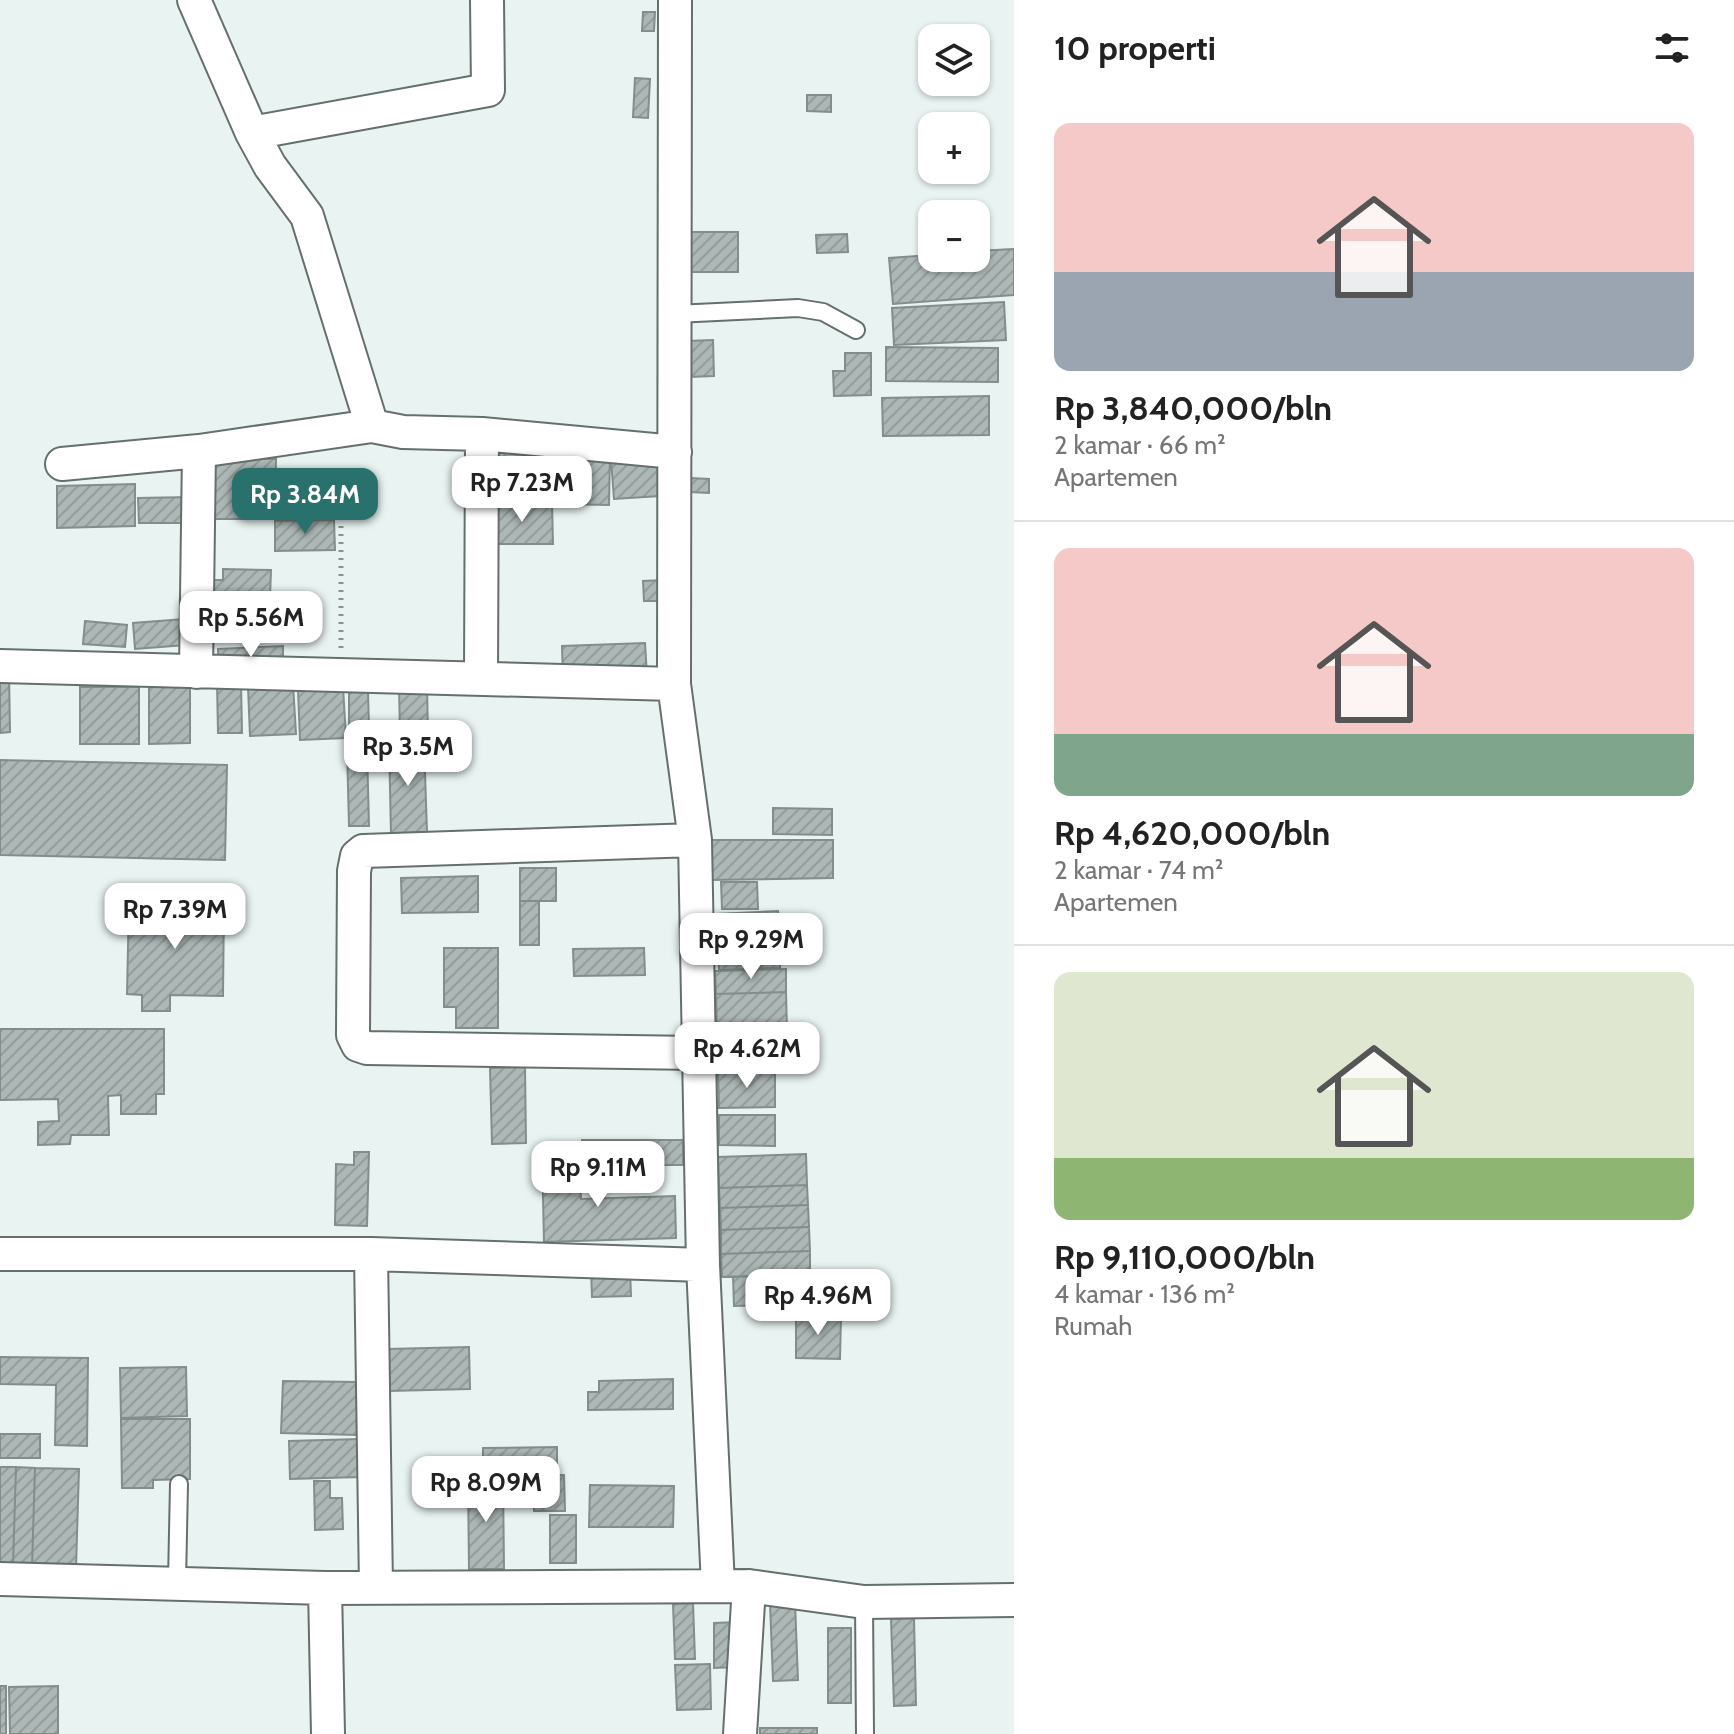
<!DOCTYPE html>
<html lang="id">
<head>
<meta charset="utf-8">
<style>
  :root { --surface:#fff; --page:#f2f2f2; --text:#222; --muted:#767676; --line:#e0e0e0; --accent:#28716d }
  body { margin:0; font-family:Cabin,sans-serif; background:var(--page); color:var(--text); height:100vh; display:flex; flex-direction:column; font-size:30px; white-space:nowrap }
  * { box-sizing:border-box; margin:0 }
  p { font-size:26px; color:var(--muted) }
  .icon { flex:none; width:44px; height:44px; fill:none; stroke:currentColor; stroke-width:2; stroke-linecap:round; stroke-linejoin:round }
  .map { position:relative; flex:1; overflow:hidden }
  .side { display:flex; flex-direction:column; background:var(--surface); width:720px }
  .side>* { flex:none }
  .buttons { position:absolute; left:918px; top:24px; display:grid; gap:16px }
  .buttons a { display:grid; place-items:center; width:72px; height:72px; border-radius:16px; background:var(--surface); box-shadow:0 2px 6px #0004; font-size:40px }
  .price { position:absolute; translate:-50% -68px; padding:0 18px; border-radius:16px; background:#fff; color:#222; font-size:26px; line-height:52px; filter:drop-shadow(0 2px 4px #0008) }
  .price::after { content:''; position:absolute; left:50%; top:48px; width:24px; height:18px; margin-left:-12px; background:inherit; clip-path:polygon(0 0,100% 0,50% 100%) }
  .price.selected { background:var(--accent); color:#fff }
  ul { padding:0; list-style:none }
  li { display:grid; align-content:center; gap:16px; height:424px; padding:0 40px }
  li+li { border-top:2px solid var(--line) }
  li span { display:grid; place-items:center; height:248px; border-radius:16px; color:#555 }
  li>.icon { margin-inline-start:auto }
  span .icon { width:144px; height:144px; fill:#fffc; stroke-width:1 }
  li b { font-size:34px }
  h2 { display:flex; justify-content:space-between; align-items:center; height:96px; padding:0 40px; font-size:34px }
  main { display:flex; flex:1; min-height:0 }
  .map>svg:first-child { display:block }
  .building { fill:url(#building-hatch); stroke:#838e8c; stroke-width:2 }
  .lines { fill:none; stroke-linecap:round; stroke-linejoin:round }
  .service-casing { stroke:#656f6e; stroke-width:20 }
  .minor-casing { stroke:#656f6e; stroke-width:36 }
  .path { stroke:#889090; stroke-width:5; stroke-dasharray:2 6; stroke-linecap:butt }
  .service { stroke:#fff; stroke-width:16 }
  .minor { stroke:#fff; stroke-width:32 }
</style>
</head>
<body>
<main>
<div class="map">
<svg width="1014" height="1734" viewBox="0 0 1014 1734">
  <defs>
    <pattern id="building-hatch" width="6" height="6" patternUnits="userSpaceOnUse" patternTransform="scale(2)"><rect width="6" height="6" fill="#acb7b6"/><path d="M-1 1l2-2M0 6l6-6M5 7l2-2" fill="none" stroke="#939d9c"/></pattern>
  </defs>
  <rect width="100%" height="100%" fill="#e8f3f2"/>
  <path class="building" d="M 643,12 L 655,12 L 654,31 L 642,31 Z
    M 635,78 L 650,79 L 648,118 L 633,117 Z
    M 807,95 L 831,95 L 831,112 L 807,111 Z
    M 686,232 L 738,232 L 738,272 L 686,272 Z
    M 847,234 L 848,252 L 817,253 L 816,235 Z
    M 1014,249 L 1014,295 L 893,304 L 889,258 L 932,255 L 932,258 L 976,258 L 976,251 Z
    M 1004,302 L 1006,340 L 894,345 L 892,308 Z
    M 713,340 L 714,376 L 688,377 L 687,341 Z
    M 886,347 L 998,348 L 998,382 L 886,381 Z
    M 845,353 L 871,353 L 871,395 L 834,396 L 833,371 L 845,371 Z
    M 989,396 L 989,435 L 883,436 L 882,398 Z
    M 555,444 L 555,496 L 484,499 L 483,447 Z
    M 557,452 L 610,453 L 609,505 L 556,504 Z
    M 658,457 L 660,496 L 614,499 L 611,460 Z
    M 213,458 L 276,459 L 275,519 L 213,519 Z
    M 690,478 L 709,479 L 709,493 L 689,492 Z
    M 135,484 L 135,526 L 57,528 L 57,486 Z
    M 190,497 L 190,523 L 139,523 L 138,498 Z
    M 491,503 L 552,503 L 553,544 L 491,544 Z
    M 334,520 L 335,550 L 275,551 L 275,521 Z
    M 223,569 L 271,570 L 270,598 L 212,597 L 212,580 L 223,580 Z
    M 663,580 L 664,601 L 644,601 L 643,581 Z
    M 184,619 L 186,645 L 135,649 L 133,623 Z
    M 85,621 L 127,625 L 125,647 L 83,644 Z
    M 645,643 L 647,675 L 563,678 L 562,646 Z
    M 283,646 L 283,669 L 219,671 L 218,649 Z
    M 9,673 L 10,732 L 0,733 L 0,674 Z
    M 217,682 L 241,682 L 242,733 L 218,733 Z
    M 427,683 L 428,737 L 400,738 L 399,684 Z
    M 190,684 L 190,743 L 149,744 L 149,685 Z
    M 293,684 L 296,734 L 250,736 L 248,687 Z
    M 80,687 L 139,687 L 139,744 L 80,744 Z
    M 343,687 L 346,738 L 300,740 L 298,690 Z
    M 349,692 L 368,692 L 369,727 L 349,727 Z
    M 389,743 L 424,743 L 427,832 L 391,834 Z
    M 347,749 L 367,749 L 369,826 L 349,826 Z
    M 0,760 L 227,765 L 225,860 L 0,855 Z
    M 773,808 L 832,809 L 832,835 L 773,834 Z
    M 711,840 L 833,840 L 833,878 L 711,880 Z
    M 520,868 L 556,868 L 556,901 L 520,901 Z
    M 478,876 L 478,912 L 402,913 L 401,878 Z
    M 721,882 L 757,882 L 758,909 L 722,909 Z
    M 129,901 L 224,903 L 223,996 L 170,995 L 170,1011 L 142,1011 L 142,995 L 127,994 Z
    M 520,901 L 539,901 L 539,945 L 520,945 Z
    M 778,911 L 780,944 L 718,947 L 717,914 Z
    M 780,944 L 780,968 L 719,970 L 718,947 Z
    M 444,948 L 498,948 L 498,1028 L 456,1028 L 456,1007 L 444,1007 Z
    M 644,948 L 645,975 L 574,976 L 573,949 Z
    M 786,969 L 786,992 L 716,994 L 715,971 Z
    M 786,992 L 787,1031 L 717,1032 L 716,994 Z
    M 0,1029 L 164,1029 L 164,1094 L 156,1094 L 156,1114 L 121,1114 L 121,1095 L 108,1096 L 109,1135 L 71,1135 L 70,1144 L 38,1145 L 38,1122 L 59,1121 L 58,1099 L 0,1100 Z
    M 787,1031 L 787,1054 L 717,1055 L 717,1032 Z
    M 525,1067 L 526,1143 L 492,1144 L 490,1068 Z
    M 775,1072 L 775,1107 L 719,1108 L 718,1073 Z
    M 719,1115 L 775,1115 L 775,1146 L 719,1145 Z
    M 582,1140 L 683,1140 L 683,1165 L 582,1165 Z
    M 354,1152 L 369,1152 L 367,1226 L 335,1225 L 336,1164 L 354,1165 Z
    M 579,1152 L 581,1199 L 675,1196 L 676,1238 L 544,1242 L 542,1153 Z
    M 806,1154 L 807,1185 L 719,1188 L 718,1157 Z
    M 807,1185 L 808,1205 L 720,1208 L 719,1188 Z
    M 808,1205 L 809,1227 L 721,1230 L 720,1208 Z
    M 809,1227 L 810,1251 L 721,1254 L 721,1230 Z
    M 810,1251 L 810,1274 L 722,1277 L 721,1254 Z
    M 630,1268 L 631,1296 L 592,1297 L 591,1269 Z
    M 810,1274 L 811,1304 L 734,1306 L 733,1277 Z
    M 796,1316 L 841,1317 L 840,1359 L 796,1358 Z
    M 469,1347 L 470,1389 L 389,1391 L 388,1349 Z
    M 0,1357 L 88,1358 L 87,1446 L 55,1445 L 56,1385 L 0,1384 Z
    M 186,1367 L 187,1416 L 121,1418 L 120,1368 Z
    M 673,1379 L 673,1409 L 588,1410 L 588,1392 L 599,1392 L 599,1381 Z
    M 283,1381 L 359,1382 L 357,1435 L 281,1433 Z
    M 121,1419 L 190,1419 L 190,1479 L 153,1480 L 153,1488 L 122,1488 Z
    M 0,1434 L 40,1434 L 40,1458 L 0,1458 Z
    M 359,1439 L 360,1477 L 290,1479 L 289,1441 Z
    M 557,1447 L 557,1473 L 472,1474 L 472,1457 L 483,1457 L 483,1448 Z
    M 0,1467 L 16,1467 L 13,1566 L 0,1566 Z
    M 16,1467 L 35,1468 L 32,1567 L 13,1566 Z
    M 35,1468 L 79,1469 L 76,1568 L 32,1567 Z
    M 564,1475 L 565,1511 L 534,1511 L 533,1476 Z
    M 503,1479 L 504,1569 L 469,1569 L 468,1480 Z
    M 314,1481 L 330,1481 L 330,1498 L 342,1498 L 343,1529 L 315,1530 Z
    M 590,1485 L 674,1486 L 673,1527 L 589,1527 Z
    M 550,1515 L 576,1515 L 576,1563 L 550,1563 Z
    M 795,1602 L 798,1680 L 773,1681 L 770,1603 Z
    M 693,1603 L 695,1659 L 675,1659 L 673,1604 Z
    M 914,1618 L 916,1705 L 894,1706 L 891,1619 Z
    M 739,1622 L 739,1667 L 714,1668 L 714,1623 Z
    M 828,1628 L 851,1628 L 851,1703 L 828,1703 Z
    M 710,1664 L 711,1709 L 677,1710 L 675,1665 Z
    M 0,1686 L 6,1686 L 6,1734 L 0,1734 Z
    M 58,1686 L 58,1734 L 10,1734 L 9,1687 Z
    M 760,1728 L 817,1728 L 817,1734 L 760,1734 Z"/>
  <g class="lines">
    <g class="service-casing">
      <path id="service" d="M 675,314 L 798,308 L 823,312 L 856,330
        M 177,1581 L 179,1484
        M 864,1602 L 865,1734"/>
    </g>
    <g class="minor-casing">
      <path id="minor" d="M 194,0 L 252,133 L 270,166 L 307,216 L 372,426 L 403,432 L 482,434 L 675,452
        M 675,0 L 674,684 L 695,840 L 703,1265 L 718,1586
        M 252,133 L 488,90 L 487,0
        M 62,464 L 199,451 L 372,426
        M 0,666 L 674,684
        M 196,672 L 199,451
        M 481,677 L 482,434
        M 695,840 L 363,851 L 357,856 L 354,871 L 353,1035 L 358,1045 L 367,1048 L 697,1053
        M 0,1254 L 371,1254 L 703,1265
        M 371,1254 L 376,1587
        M 0,1579 L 325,1588 L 749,1586 L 864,1602 L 1014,1600
        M 325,1588 L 328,1734
        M 740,1734 L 749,1586"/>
    </g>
    <path class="path" d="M 341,648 L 341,497"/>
    <use href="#service" class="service"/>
    <use href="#minor" class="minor"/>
  </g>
</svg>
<div class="buttons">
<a><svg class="icon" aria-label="layers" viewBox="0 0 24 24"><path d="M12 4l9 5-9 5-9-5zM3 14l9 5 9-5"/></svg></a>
<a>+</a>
<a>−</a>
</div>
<b class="price" style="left:522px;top:524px">Rp 7.23M</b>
<b class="price selected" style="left:305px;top:536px">Rp 3.84M</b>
<b class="price" style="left:251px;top:659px">Rp 5.56M</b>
<b class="price" style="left:408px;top:788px">Rp 3.5M</b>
<b class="price" style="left:175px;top:951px">Rp 7.39M</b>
<b class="price" style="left:751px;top:981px">Rp 9.29M</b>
<b class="price" style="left:747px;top:1090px">Rp 4.62M</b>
<b class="price" style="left:598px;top:1209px">Rp 9.11M</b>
<b class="price" style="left:818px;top:1337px">Rp 4.96M</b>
<b class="price" style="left:486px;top:1524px">Rp 8.09M</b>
</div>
<section class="side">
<h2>10 properti<svg class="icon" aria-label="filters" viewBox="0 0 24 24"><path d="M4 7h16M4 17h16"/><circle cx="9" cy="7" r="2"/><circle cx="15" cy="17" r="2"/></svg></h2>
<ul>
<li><span style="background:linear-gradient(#f6c9c9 60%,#9aa5b1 0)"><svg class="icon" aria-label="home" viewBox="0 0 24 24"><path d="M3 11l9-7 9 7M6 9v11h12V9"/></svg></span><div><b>Rp 3,840,000/bln</b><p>2 kamar · 66 m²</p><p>Apartemen</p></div></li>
<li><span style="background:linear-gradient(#f6c9c9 75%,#7fa58c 0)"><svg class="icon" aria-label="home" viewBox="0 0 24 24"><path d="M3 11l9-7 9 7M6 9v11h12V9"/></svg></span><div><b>Rp 4,620,000/bln</b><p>2 kamar · 74 m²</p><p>Apartemen</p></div></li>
<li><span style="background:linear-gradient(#dfe7d0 75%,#8fb573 0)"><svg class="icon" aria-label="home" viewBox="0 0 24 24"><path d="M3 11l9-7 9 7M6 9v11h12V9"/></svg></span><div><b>Rp 9,110,000/bln</b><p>4 kamar · 136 m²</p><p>Rumah</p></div></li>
</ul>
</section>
</main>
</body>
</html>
